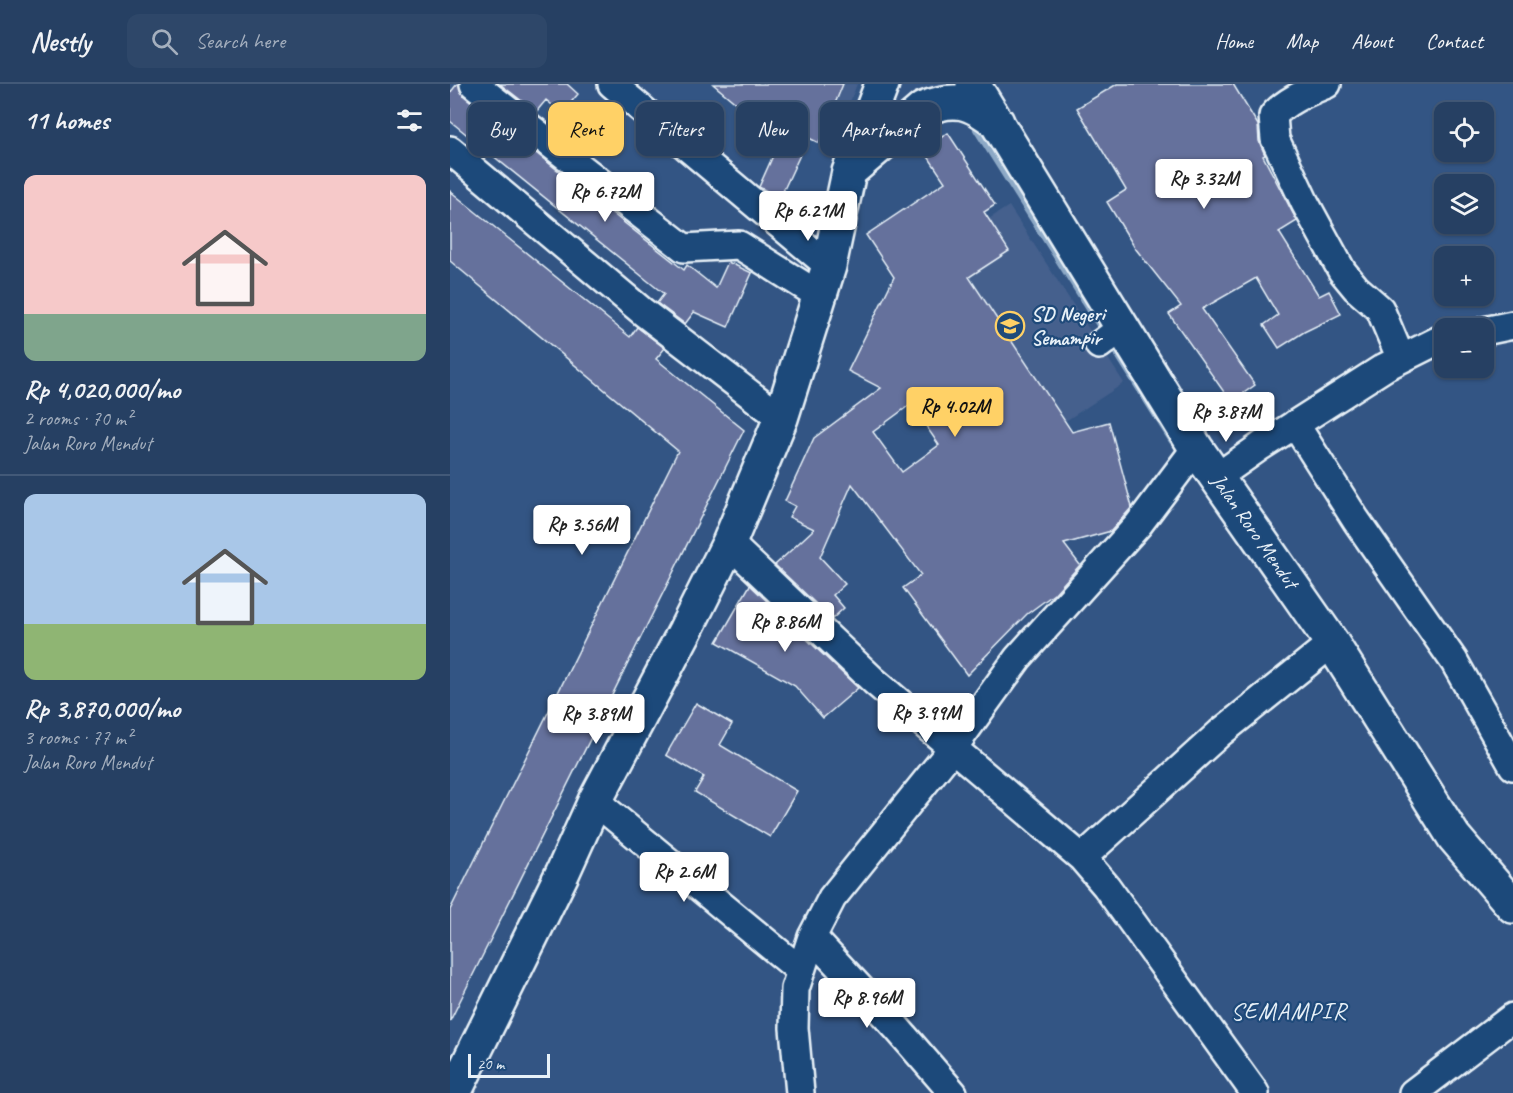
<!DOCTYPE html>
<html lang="en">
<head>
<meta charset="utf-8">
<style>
  :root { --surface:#264063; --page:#2e4769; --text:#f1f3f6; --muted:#a4afbe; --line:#425978; --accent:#ffd166 }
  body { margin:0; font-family:Caveat,sans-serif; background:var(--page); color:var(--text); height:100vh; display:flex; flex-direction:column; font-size:22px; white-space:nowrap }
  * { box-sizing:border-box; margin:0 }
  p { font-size:20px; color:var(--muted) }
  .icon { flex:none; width:33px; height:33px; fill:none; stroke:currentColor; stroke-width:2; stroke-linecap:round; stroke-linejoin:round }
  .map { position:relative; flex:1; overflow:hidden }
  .panel { display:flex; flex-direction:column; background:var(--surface); width:450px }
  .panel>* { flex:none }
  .banner { position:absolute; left:18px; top:18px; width:570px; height:54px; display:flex; gap:12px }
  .buttons { position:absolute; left:984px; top:18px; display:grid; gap:12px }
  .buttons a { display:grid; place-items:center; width:60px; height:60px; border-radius:12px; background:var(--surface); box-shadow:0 2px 4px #0004,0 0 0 2px var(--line); font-size:30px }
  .scale { position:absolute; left:18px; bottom:15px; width:82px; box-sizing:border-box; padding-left:6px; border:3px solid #e8f1f8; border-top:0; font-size:16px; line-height:21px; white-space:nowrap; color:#e8f1f8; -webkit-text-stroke:4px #1f4a7a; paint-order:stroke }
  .price { position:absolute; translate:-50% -51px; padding:0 14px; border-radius:6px; background:#fff; color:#222; font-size:20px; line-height:39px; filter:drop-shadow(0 2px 3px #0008) }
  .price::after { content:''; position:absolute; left:50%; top:36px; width:18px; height:14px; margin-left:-9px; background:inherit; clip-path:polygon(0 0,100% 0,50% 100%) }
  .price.current { background:var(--accent); color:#111 }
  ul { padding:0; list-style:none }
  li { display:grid; align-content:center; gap:12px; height:318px; padding:0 24px }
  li+li { border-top:2px solid var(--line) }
  li span { display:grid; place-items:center; height:186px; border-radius:12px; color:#555 }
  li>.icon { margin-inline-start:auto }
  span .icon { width:108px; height:108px; fill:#fffc; stroke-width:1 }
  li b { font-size:26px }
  h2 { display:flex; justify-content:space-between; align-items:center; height:72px; padding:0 24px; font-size:26px }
  .tag { padding:0 21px; border-radius:12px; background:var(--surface); box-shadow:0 2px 4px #0004,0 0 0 2px var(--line); font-size:21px; line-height:54px }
  .tag.current { background:var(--accent); color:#111 }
  header { display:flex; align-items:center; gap:36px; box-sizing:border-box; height:84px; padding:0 30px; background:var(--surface); border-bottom:2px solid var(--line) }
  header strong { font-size:28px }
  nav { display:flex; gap:33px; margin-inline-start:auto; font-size:21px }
  .search { width:420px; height:54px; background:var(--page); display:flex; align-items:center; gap:15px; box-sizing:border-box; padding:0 21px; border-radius:12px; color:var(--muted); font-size:22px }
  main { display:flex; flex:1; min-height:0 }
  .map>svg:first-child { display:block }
  .built { fill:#45608d }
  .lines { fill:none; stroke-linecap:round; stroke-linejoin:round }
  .stream { stroke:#8da9c6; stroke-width:8 }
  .building { fill:#65719c; stroke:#e8f1f8; stroke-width:1.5; fill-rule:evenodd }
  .minor-casing { stroke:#e8f1f8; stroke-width:32 }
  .major-casing { stroke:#e8f1f8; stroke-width:38 }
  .minor { stroke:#1f4a7a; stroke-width:27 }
  .major { stroke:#1f4a7a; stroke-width:33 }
  .labels { text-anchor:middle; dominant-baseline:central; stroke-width:4.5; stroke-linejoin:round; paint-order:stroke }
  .poi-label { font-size:21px; font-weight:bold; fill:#e8f1f8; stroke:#1f4a7a; text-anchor:start }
  .street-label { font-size:21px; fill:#e8f1f8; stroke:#1f4a7a }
  .quarter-label { font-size:24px; letter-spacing:1.5px; fill:#e8f1f8; stroke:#1f4a7a }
</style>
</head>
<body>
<header>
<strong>Nestly</strong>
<div class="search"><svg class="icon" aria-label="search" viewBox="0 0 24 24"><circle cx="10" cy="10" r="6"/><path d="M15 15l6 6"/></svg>Search here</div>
<nav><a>Home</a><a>Map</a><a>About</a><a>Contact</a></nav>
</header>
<main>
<section class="panel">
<h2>11 homes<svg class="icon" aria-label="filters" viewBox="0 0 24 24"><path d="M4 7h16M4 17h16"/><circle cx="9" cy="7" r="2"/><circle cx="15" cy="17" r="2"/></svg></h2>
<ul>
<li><span style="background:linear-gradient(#f6c9c9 75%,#7fa58c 0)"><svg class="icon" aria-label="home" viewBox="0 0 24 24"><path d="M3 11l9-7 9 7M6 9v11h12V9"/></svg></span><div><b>Rp 4,020,000/mo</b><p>2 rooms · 70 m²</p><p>Jalan Roro Mendut</p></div></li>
<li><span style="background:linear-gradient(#a9c7e8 70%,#8fb573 0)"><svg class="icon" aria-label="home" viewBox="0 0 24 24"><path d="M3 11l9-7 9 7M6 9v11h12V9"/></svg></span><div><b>Rp 3,870,000/mo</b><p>3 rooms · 77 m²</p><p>Jalan Roro Mendut</p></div></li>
</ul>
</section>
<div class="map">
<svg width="1063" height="1009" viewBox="0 0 1063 1009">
  <rect width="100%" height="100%" fill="#335584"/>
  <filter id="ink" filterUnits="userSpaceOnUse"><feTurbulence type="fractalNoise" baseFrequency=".0167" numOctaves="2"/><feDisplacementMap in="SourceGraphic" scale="12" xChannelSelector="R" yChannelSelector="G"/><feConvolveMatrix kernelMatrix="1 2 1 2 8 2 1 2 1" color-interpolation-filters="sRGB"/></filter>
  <g filter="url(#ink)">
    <path class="built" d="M 293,0 L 407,0 L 382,64 L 369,59 Z
      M 559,122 L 674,299 L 566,369 L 450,192 Z"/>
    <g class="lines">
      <path class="stream" d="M 527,45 L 723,357"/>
    </g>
    <path class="building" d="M 7,0 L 9,0 L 10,6 L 14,12 L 234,186 L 237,181 L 266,204 L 278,178 L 302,189 L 278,243 L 244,228 L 235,240 L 207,219 L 214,210 L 0,37 L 0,9 Z
      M 50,0 L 117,0 L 128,10 L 112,29 L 96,16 L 86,28 Z
      M 263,0 L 393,0 L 369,59 L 355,52 L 349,73 L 330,114 L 309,103 L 330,56 Z
      M 667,0 L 783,0 L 808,41 L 809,57 L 815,71 L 813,72 L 847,137 L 829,148 L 869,212 L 879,207 L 891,230 L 854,248 L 829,264 L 814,241 L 828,231 L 806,194 L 752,225 L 805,301 L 781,318 L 719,230 L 731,222 L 685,164 L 657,118 L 676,106 L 627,24 Z
      M 498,49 L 545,121 L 534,128 L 559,167 L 519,193 L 622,348 L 659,338 L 682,423 L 661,447 L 614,460 L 630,481 L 604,510 L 577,530 L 517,591 L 453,504 L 471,491 L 402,400 L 370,473 L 395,500 L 383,511 L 394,524 L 382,535 L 325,481 L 364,445 L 339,433 L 345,422 L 335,417 L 364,354 L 431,304 L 398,287 L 444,193 L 416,151 L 495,98 L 473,65 ZM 461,320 L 489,361 L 452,388 L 423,348 Z
      M 0,107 L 180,253 L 187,243 L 215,264 L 206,275 L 294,346 L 0,937 L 0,826 L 228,367 L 0,177 Z
      M 300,501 L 408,604 L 373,634 L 345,602 L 267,558 Z
      M 246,619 L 282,640 L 270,661 L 347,707 L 320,753 L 245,708 L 254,693 L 216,671 Z"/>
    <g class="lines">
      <g class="minor-casing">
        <path id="minor" d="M 24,0 L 234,164 L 289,161 L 370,212
          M 162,0 L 379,182
          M 877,0 C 858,8 836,16 823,32 L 825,55 L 855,119 L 892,187 L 906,204 L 930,225 L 951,275
          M 0,66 L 193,228 L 331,334
          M 1034,247 L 1063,241
          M 649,261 L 673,243
          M 845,340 L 906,436 L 1004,577 L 1063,682
          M 767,393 L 811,362 L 935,283 L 987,257 L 994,255
          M 279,459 L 424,597 L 632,774 L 656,802 L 805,1009
          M 145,717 L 351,887
          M 632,774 L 770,649 L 882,559
          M 362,853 L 446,943 L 503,1009
          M 350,1009 L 344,944 L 345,905 L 362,853 L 382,814 L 502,665 L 568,574 L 688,441 L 746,364
          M 963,1009 L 1063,933"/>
      </g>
      <g class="major-casing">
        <path id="major" d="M 523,0 L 746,364 L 882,559 L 1004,753 L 1063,822
          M 400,87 L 473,25 C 506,12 520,17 547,38
          M 4,1009 L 112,790 L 145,717 L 235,547 L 279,459 L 331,334 L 379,182 L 399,88 L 432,0"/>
      </g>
      <use href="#minor" class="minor"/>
      <use href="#major" class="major"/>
    </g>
  </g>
  <defs>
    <g id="school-ring" transform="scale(1.5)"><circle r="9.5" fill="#1f4a7a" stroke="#ffd166" stroke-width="1.5"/><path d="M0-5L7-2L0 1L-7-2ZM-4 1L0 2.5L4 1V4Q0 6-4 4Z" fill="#ffd166"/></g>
  </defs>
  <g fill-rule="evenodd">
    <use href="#school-ring" x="560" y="242"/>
  </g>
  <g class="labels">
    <g class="poi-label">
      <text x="581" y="230">SD Negeri<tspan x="581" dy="24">Semampir</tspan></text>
    </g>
    <g class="street-label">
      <text transform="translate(805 447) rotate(55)">Jalan Roro Mendut</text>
    </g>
    <g class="quarter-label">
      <text x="839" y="927">SEMAMPIR</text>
    </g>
  </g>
</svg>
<div class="buttons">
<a><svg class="icon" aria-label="locate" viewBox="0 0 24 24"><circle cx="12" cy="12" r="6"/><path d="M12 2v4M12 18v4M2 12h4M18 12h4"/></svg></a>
<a><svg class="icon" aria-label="layers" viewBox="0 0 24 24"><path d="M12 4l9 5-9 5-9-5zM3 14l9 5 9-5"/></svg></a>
<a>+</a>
<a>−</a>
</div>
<div class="scale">20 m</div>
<b class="price" style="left:754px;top:126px">Rp 3.32M</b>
<b class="price" style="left:155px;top:139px">Rp 6.72M</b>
<b class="price" style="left:358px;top:158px">Rp 6.21M</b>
<b class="price current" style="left:505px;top:354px">Rp 4.02M</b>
<b class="price" style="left:776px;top:359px">Rp 3.87M</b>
<b class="price" style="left:132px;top:472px">Rp 3.56M</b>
<b class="price" style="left:335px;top:569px">Rp 8.86M</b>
<b class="price" style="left:476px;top:660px">Rp 3.99M</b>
<b class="price" style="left:146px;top:661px">Rp 3.89M</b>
<b class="price" style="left:234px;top:819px">Rp 2.6M</b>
<b class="price" style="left:417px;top:945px">Rp 8.96M</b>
<div class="banner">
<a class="tag">Buy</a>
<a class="tag current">Rent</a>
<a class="tag">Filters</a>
<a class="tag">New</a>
<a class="tag">Apartment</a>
</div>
</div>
</main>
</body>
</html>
